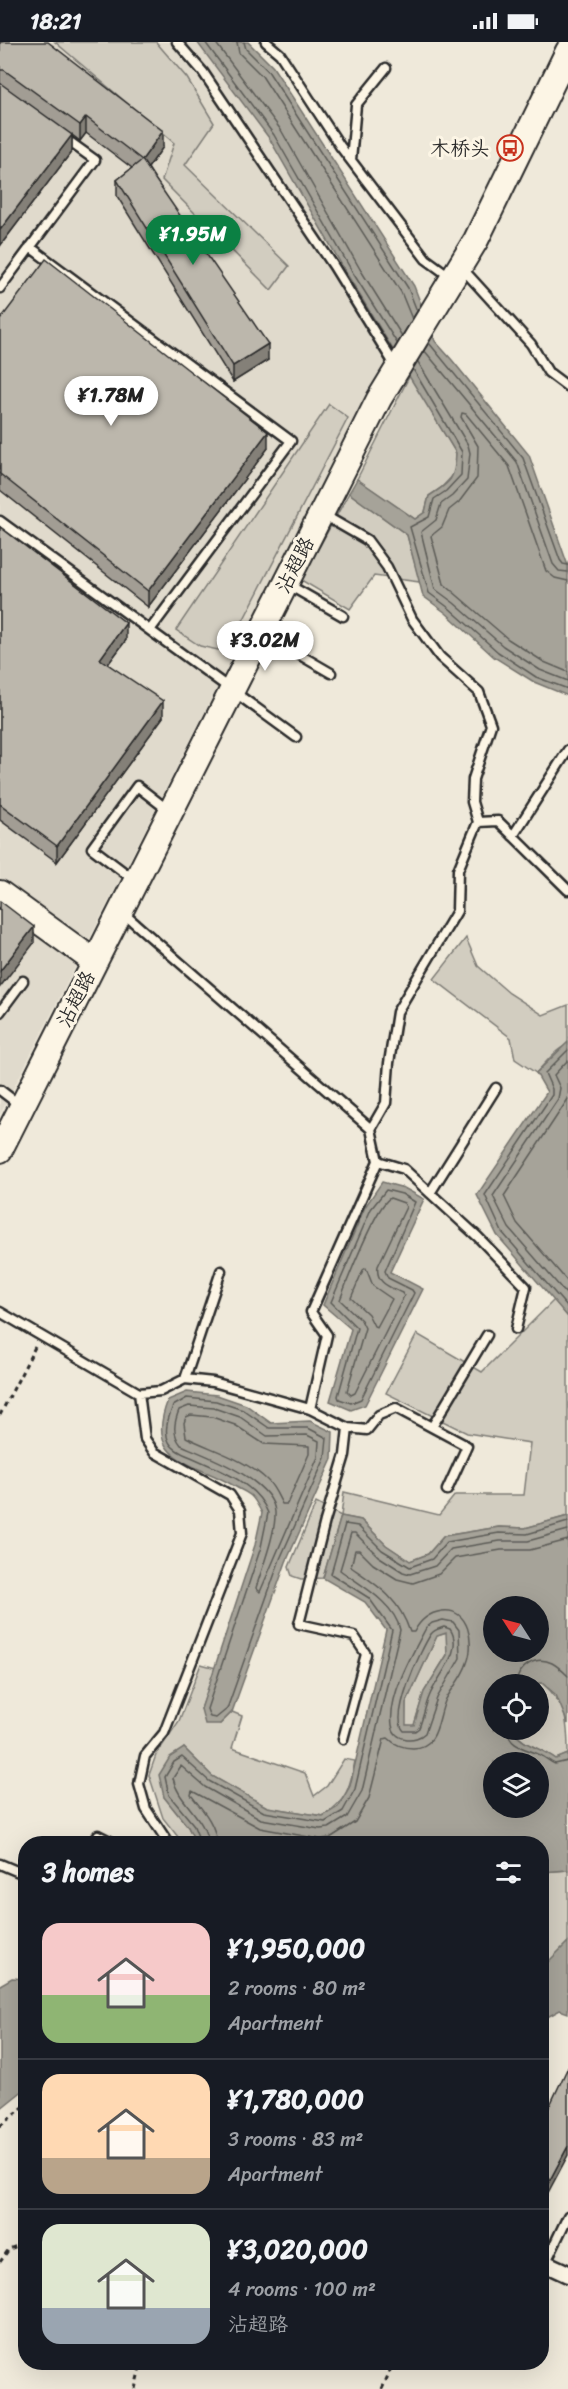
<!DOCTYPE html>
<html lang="en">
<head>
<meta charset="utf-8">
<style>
  :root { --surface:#171b24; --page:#20242c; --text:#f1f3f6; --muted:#9ea1a6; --line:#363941; --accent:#0b8043 }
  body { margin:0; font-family:Sriracha,"LXGW WenKai TC",sans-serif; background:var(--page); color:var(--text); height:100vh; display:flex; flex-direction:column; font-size:22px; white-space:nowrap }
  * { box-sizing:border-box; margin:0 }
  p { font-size:20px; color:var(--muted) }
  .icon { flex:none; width:33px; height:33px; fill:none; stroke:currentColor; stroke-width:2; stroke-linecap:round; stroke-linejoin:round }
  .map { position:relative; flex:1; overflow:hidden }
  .panel { position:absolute; left:18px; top:1794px; width:531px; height:534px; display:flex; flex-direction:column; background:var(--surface); border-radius:24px; box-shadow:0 6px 24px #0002 }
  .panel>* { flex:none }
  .needle { width:39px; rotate:306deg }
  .fabs { position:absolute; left:483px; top:1554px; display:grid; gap:12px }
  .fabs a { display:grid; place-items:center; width:66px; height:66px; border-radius:50%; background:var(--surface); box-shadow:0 6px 24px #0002; font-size:30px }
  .price { position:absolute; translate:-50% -51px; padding:0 14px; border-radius:21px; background:#fff; color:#222; font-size:20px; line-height:39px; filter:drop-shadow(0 2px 3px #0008) }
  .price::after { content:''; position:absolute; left:50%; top:36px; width:18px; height:14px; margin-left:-9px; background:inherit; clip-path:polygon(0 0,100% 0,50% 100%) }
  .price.current { background:var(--accent); color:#fff }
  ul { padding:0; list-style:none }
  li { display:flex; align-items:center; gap:18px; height:150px; padding:0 24px }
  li+li { border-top:2px solid var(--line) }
  li span { display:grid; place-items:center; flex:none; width:168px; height:120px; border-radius:18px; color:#555 }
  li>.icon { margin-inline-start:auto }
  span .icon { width:72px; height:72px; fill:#fffc; stroke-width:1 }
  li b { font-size:26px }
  h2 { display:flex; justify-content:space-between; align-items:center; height:72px; padding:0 24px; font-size:26px }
  .status { display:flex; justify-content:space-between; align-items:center; height:42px; padding:0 30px; background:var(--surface); direction:ltr }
  .status svg { height:16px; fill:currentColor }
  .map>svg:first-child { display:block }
  .built { fill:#e0dacc }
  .green { fill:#d2cdc0; stroke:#7e7c76; stroke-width:1.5 }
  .water { fill:#a6a399; stroke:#75736d; stroke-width:1.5; fill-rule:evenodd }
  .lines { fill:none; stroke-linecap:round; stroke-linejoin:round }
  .shore { stroke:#5c5b57; stroke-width:1.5 }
  .lane-casing { stroke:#2b2b2b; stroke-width:13 }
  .street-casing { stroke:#2b2b2b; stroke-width:21 }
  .secondary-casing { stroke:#2b2b2b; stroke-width:28 }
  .path { stroke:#2b2b2b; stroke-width:3; stroke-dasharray:4.5 4.5; stroke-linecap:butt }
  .lane { stroke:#fcf5e5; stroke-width:8 }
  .street { stroke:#fcf5e5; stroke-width:16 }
  .secondary { stroke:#fcf5e5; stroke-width:24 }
  .wall { fill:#a29d94; stroke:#2b2b2b; stroke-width:1.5 }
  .shaded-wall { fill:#848078; stroke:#2b2b2b; stroke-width:1.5 }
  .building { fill:#bcb7ac; stroke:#2b2b2b; stroke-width:1.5 }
  .labels { text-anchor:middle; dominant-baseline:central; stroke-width:6; stroke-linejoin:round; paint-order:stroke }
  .poi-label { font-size:20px; fill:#2b2b2b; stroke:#fcf5e5; text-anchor:end }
  .street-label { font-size:20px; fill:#2b2b2b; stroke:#fcf5e5 }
</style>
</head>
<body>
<div class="status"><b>18:21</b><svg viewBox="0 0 49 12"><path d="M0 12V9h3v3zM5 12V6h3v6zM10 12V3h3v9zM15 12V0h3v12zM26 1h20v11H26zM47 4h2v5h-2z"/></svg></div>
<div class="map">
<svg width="568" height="2347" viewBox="0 0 568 2347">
  <rect width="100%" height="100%" fill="#efe9da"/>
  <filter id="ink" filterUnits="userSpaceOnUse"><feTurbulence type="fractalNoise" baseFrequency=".0167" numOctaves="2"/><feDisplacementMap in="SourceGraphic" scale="12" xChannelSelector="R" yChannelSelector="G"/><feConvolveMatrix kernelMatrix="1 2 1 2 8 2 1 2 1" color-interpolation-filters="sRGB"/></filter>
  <g filter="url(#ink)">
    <path class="built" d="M 0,0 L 213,0 L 401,300 L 360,365 L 0,1073 Z"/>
    <path class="green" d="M 55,0 L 156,0 L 187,36 L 214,81 L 185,123 L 289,224 L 271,248 L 162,138 L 174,101 Z
      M 410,333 L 456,411 L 456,430 L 442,445 L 429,454 L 425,470 L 415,477 L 357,437 Z
      M 329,362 L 348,376 L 233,598 L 218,608 L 200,604 L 176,588 Z
      M 349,451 L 407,493 L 420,540 L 374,534 L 350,567 L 301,538 Z
      M 466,896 L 478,924 L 509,951 L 543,973 L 568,963 L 568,1003 C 555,1007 545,1022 536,1031 L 515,1017 L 511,996 L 434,937 Z
      M 554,1258 L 568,1275 L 568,1474 L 525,1486 L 499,1485 L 444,1494 L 428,1512 L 410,1519 L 386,1503 L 361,1478 L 341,1474 L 323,1536 L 301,1537 L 292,1534 L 289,1525 L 316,1461 L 341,1474 L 344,1450 L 439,1473 L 455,1453 L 524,1453 L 530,1401 L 467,1391 L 386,1351 L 417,1292 L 482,1330 Z
      M 447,1591 L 447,1613 L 424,1650 L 414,1684 L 405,1683 L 406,1661 L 437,1594 Z
      M 201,1622 L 216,1626 L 201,1667 L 220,1682 L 232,1670 L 242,1674 L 232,1706 L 305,1731 L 314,1754 L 327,1744 L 344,1717 L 355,1719 C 350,1745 347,1759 323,1774 L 267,1765 L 212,1734 L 184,1706 L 164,1755 L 188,1785 L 196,1801 L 182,1800 L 163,1776 L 149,1733 L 156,1713 L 179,1679 Z
      M 542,1641 C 567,1662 568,1681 568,1712 L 556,1717 C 540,1705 523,1704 512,1688 L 538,1688 L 538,1642 L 512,1642 Z
      M 568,1828 L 568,1900 L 543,1926 L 542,1926 L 542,1830 Z"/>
    <path class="water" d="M 197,0 L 248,0 L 273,25 L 414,244 L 435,299 L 452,318 L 529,413 L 568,524 L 568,654 L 534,640 L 494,615 L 446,571 L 423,554 L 407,493 L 349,451 L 357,437 L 415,477 L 425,470 L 429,454 C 451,440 455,437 456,411 L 348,234 L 269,96 Z
      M 568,1000 L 568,1275 L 497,1193 L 477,1153 L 547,1050 L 536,1031 Z
      M 382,1140 L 404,1146 L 424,1157 L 390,1230 L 423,1247 L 365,1363 L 351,1368 L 330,1359 L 351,1287 L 323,1263 L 365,1165 Z
      M 187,1350 L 217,1353 L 246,1363 L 271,1381 L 310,1379 L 333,1390 L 332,1417 L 286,1520 L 232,1670 L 220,1682 L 205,1682 L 201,1667 L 255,1503 L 262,1471 C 259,1466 256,1459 252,1455 C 249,1451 241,1448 236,1445 C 194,1419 143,1421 168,1358 Z
      M 341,1474 L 361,1478 L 386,1503 L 410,1519 L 428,1512 L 444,1494 L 499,1485 L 525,1486 L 568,1474 L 568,1682 L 556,1653 L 542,1641 L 494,1642 L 494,1688 L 512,1688 C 523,1704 540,1705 556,1717 L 568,1712 L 568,1828 L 542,1830 L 542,1802 L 196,1801 L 188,1785 L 164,1755 L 159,1733 L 170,1715 L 184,1706 L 212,1734 L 267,1765 L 323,1774 L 338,1765 L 350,1744 L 386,1588 L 365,1560 L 323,1536 ZM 494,1564 L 538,1564 L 538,1610 L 494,1610 ZM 446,1591 L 447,1613 L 424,1650 L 414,1683 L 406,1683 L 406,1661 L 437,1594 ZM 538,1720 L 538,1766 L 494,1766 L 494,1720 Z
      M 568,1900 L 568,1971 L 560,1968 L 542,1978 L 542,1926 Z
      M 12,1936 L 25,1937 L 25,2047 L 0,2067 L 0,1943 Z"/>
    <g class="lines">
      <path class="shore" d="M 205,0 L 274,93 L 353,231 L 397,301
        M 215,0 L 281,88 L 360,227 L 402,294
        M 237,0 L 239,11 L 262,34 L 401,250 L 412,277
        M 244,0 L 246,7 L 268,29 L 408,246 L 417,269
        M 429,301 L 523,416 L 560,518 L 563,522 L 568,523
        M 424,308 L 517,420 L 553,522 L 559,529 L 568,530
        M 418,320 L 468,403 L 470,411 L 467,438 L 452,454 L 441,462 L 436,478 L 421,490 L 435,547 L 454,561 L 503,604 L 540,628 L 568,639
        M 413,327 L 462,410 L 461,433 L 446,449 L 434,457 L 429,475 L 410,485 L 429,551 L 449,566 L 498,610 L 536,635 L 568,647
        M 568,539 L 555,536 L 546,529 L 509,424 L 466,372 L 462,371 L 461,375 L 478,404 L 477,436 L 459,460 L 449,468 L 442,485 L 431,494 L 444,542 L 508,597 L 544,620 L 568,630
        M 568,1008 L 545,1031 L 552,1047 L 552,1053 L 485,1153 L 502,1190 L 568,1266
        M 568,1018 L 554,1033 L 560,1046 L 558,1057 L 493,1154 L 509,1186 L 568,1254
        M 568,1057 L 504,1154 L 517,1181 L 568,1240
        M 386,1148 L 402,1152 L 415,1160 L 385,1229 L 388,1236 L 412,1248 L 414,1251 L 361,1357 L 351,1361 L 339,1357 L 338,1354 L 357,1286 L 331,1260 L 371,1167 Z
        M 390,1156 L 404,1161 L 406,1165 L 378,1224 C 375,1241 390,1245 402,1251 L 404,1254 L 355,1351 L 351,1353 L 347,1349 L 365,1286 L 361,1278 L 340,1258 C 347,1239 376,1164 390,1156 Z
        M 366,1226 L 373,1244 L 392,1257 L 377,1285 L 374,1284 L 368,1272 L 351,1256 L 363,1228 Z
        M 187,1356 L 216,1359 L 243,1368 L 269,1386 L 308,1386 L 327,1396 L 325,1416 L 280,1517 L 227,1667 L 216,1676 L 210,1675 L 207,1667 L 261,1505 L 268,1471 C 256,1440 219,1428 191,1415 C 183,1412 173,1408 169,1400 C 163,1389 169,1374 173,1364 Z
        M 189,1364 L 214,1366 L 240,1375 L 267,1394 L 307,1393 L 319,1399 L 318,1415 L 260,1550 L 256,1546 C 262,1526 276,1491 275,1470 C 273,1438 207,1414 181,1403 C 172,1392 174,1381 179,1368 Z
        M 191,1373 L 212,1375 L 235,1383 L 264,1402 L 309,1404 L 309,1412 L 287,1462 L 282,1462 C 278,1454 274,1444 267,1438 C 245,1417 212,1408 186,1395 L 184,1381 L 186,1375 Z
        M 443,1578 L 453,1580 L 459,1588 L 460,1616 L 437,1656 L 425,1691 C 416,1700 394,1700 392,1683 C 388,1654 412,1612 426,1586 L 432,1581 Z
        M 444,1585 L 450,1587 C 465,1609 436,1635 429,1655 C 425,1665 423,1676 419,1686 L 415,1689 L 404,1689 C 389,1675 421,1607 431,1592 C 435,1587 439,1587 444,1585 Z
        M 516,1642 C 518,1625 535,1613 552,1621 C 558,1624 563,1629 568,1634
        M 507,1688 C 510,1707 528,1706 542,1714 C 546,1716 550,1720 555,1722 L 568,1719
        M 201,1802 L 193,1782 L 169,1753 L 165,1735 L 174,1720 L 182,1715 L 209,1739 L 264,1770 L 325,1780 L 343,1769 L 355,1747 L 392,1588 L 369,1556 L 331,1532 L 345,1482 L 358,1484 L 382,1508 L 410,1525 L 432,1517 L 447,1500 L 499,1491 L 527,1492 L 568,1480
        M 208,1802 C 206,1775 178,1761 173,1736 L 181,1724 L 205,1745 L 261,1777 L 320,1787 L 329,1786 L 347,1775 L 362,1749 L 400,1588 C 395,1561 360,1543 340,1528 L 351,1491 L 355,1491 L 378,1514 L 403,1530 L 410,1532 L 435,1524 L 451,1507 L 500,1499 L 528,1499 L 568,1488
        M 217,1802 C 216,1782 202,1767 191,1753 L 192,1749 L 260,1786 L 320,1797 L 330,1796 L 355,1780 L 369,1756 L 384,1697 L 388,1696 C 395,1703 402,1706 413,1706 C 440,1706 437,1675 446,1657 C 453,1645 463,1634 467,1621 C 475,1602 469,1565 442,1569 C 428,1571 420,1578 414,1590 L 410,1590 C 399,1556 378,1544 351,1525 L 355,1508 L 359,1508 L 373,1522 L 397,1537 L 413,1541 L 439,1532 L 455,1516 L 501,1508 L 530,1508 L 568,1498"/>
      <g class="lane-casing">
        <path id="lane" d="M 177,0 L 203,30 L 333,223 L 396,325
          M 266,0 L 280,12 L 340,104 L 426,217 L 452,236
          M 351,118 L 356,63 L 386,26
          M 30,205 L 291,399 L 150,588
          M 461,225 L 531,302 L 548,330 L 568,345
          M 0,246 L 95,118 L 63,95
          M 0,479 L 296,695
          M 287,542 L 343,574
          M 262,591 L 331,631
          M 478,780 L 498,779 L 568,848
          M 513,794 L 568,708
          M 133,837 L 92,806 L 137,744 L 168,768
          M 123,871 L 371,1087
          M 0,970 L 23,939
          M 0,1048 L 21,1064
          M 378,1119 L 404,1127 L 478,1195 L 526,1245 L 516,1287
          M 430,1151 L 496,1046
          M 0,1270 L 139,1351 L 161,1349 L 185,1337 L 213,1340 L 310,1367 L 348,1386 L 345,1413 L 325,1479 L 299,1582 L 354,1594 L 366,1612 L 343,1697
          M 185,1337 L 221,1229
          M 139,1351 L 145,1397 L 154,1410 L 230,1453 L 240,1468 L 242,1491 L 164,1691 L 145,1714 L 139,1742 L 146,1767 L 169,1802
          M 310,1367 L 327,1293 L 311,1270 L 378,1119 L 371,1087 L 386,1061 L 389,1021 L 397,970 L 457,869 L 458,828 L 478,780 L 472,760 L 473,737 L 491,683 L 479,650 L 440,615 L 412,577 L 387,525 L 367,498 L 322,472
          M 432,1385 L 487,1293
          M 348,1386 L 367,1388 L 379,1373 L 396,1366 L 467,1404 L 447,1448
          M 94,1802 L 98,1793 L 116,1802
          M 0,1822 L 26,1833
          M 545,2222 L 568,2174"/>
      </g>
      <g class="street-casing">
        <path id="street" d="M 542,2220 L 568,2232"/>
      </g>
      <g class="secondary-casing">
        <path id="secondary" d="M 0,851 L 95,920
          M 0,1108 L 379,357 L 476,198 L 568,9"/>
      </g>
      <path class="path" d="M 0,1373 L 35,1305
        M 0,2084 L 26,2063
        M 0,2220 L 9,2207 L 26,2201
        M 135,2347 L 141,2320
        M 382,2347 L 394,2320"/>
      <use href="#lane" class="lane"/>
      <use href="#street" class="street"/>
      <use href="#secondary" class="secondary"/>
    </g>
    <path class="wall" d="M 0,0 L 163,105 L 148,126 L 268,318 L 233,340 L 117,154 L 117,138 L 132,126 L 86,91 L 80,99 L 72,93 L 72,109 L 0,204 Z
      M 0,278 L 268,406 L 148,565 L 0,448 Z
      M 0,485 L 126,598 L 108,622 L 163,675 L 57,820 L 0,778 Z"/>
    <path class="shaded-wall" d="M 86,75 L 86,91 L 80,99 L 80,83 Z
      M 163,89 L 163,105 L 142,134 L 142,118 Z
      M 72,93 L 72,109 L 0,204 L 0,188 Z
      M 268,302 L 268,318 L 233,340 L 233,324 Z
      M 268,390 L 268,406 L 148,565 L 148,549 Z
      M 126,581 L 126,598 L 100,633 L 100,617 Z
      M 163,659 L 163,675 L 57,820 L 57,804 Z
      M 34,885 L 34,901 L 0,945 L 0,929 Z
      M 568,2104 L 568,2113 L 542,2162 L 542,2153 Z"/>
    <path class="building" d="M 0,0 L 48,0 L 163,89 L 142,118 L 86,75 L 80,83 L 4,28 L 0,28 Z
      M 0,41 L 72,93 L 0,188 Z
      M 142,118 L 268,302 L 233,324 L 117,138 Z
      M 46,217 L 268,390 L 148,549 L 0,432 L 0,278 Z
      M 0,485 L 126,581 L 100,617 L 163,659 L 57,804 L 0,762 Z
      M 0,859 L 34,885 L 0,929 Z
      M 568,2025 L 568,2104 L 542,2153 L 542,2080 Z"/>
  </g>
  <defs>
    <g id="bus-ring" transform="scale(1.35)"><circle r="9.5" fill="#fcf5e5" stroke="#c8321e" stroke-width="1.5"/><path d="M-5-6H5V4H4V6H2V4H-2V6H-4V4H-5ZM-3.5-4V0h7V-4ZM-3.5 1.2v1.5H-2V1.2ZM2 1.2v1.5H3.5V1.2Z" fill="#c8321e"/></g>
  </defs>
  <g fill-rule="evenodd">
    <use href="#bus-ring" x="510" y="106"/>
  </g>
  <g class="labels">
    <g class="poi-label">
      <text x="490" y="106">木桥头</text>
    </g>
    <g class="street-label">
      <text transform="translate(295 523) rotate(-63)">沾超路</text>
      <text transform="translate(76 957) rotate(-63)">沾超路</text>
    </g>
  </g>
</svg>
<div class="fabs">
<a><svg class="needle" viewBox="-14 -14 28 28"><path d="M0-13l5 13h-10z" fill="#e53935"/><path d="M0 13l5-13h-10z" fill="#9ea1a6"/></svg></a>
<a><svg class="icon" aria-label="locate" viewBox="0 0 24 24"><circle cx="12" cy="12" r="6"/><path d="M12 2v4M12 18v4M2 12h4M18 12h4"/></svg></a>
<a><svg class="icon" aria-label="layers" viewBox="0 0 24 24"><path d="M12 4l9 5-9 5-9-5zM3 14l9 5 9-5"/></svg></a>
</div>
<b class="price current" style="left:193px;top:224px">¥1.95M</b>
<b class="price" style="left:111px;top:385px">¥1.78M</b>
<b class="price" style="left:265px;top:630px">¥3.02M</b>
<section class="panel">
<h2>3 homes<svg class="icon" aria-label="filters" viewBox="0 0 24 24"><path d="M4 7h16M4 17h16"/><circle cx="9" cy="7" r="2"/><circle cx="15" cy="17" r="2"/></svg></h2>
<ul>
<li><span style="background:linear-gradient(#f6c9c9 60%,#8fb573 0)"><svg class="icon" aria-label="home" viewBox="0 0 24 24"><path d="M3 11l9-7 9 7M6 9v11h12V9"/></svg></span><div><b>¥1,950,000</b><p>2 rooms · 80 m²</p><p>Apartment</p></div></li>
<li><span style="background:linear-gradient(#ffd9b3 70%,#b9a48a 0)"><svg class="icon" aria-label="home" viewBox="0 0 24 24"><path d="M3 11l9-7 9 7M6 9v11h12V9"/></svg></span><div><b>¥1,780,000</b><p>3 rooms · 83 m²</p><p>Apartment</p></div></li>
<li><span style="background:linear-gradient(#dfe7d0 70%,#9aa5b1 0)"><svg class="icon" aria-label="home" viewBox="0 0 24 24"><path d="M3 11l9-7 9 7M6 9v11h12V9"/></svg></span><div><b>¥3,020,000</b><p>4 rooms · 100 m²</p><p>沾超路</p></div></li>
</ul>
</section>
</div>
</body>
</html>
